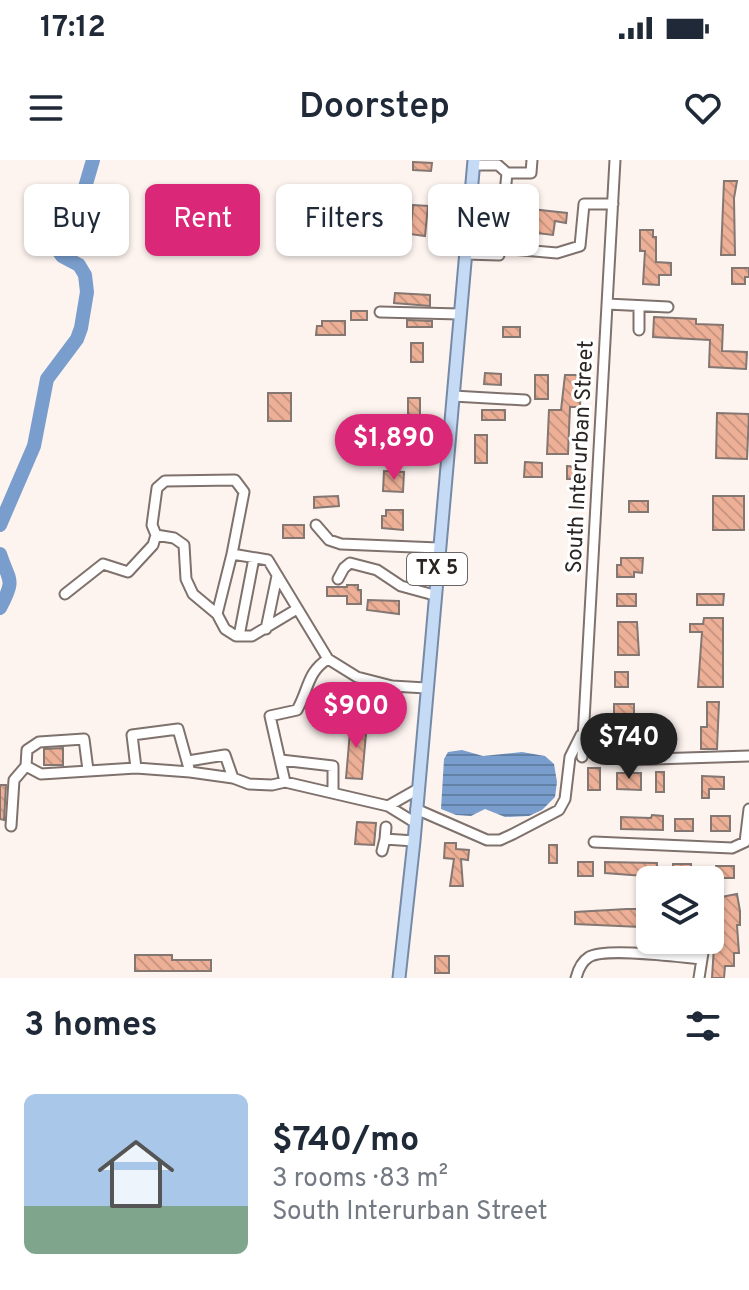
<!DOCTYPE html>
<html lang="en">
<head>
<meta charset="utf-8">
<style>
  :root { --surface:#fff; --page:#f2f2f3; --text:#1f2937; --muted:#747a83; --accent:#db2777 }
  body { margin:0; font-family:Overpass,sans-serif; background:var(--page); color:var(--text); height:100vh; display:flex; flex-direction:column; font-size:30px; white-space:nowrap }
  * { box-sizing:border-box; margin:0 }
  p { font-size:26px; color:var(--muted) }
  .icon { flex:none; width:44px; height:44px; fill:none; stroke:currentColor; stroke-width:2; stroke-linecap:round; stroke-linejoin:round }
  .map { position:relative; height:818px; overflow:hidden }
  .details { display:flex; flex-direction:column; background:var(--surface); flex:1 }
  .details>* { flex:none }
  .hud { position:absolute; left:24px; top:24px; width:702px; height:72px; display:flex; gap:16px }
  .buttons { position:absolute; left:636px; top:706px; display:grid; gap:16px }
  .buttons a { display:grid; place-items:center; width:88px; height:88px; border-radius:12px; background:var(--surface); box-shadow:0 2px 6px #0004; font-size:40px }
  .price { position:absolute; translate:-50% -68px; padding:0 18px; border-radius:28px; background:var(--accent); color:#fff; font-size:26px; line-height:52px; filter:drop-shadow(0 2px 4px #0008) }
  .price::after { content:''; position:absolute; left:50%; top:48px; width:24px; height:18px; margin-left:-12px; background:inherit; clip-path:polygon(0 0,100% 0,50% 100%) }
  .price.current { background:#222; color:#fff }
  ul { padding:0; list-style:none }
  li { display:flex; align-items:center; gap:24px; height:200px; padding:0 24px }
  li span { display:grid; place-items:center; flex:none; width:224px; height:160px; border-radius:12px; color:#555 }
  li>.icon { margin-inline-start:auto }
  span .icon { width:96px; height:96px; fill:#fffc; stroke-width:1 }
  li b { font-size:34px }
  h2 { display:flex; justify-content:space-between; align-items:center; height:96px; padding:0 24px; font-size:34px }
  .pill { padding:0 28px; border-radius:12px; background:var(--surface); box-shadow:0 2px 6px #0004; font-size:28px; line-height:72px }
  .pill.current { background:var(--accent); color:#fff }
  .status { display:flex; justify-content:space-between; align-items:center; height:56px; padding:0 40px; background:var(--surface); direction:ltr }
  .status svg { height:22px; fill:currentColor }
  header { display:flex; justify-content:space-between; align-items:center; height:104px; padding:0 24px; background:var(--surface); font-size:36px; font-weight:600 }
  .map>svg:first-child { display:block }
  .water { fill:url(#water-rules) }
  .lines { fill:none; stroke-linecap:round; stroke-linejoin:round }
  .river { stroke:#799dcc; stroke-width:14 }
  .building { fill:url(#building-back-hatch); stroke:#847671; stroke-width:2 }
  .minor-casing { stroke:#7f716c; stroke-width:13 }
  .major-casing { stroke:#768aa6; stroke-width:15 }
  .minor { stroke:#fff; stroke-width:9 }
  .major { stroke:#c5daf4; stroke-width:11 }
  .labels { text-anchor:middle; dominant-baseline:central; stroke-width:6; stroke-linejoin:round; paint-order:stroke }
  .shield { fill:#fff; stroke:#6a6665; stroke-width:2 }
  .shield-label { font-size:20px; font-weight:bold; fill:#2a2523 }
  .street-label { font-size:22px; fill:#2a2523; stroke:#fff }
</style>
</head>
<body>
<div class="status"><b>17:12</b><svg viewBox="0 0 49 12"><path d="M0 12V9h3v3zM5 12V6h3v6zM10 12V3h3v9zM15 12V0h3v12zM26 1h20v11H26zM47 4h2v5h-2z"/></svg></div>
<header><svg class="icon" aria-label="menu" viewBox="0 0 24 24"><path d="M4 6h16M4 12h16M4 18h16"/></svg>Doorstep<svg class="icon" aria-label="heart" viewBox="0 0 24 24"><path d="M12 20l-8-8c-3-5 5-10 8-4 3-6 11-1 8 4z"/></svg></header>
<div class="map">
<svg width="749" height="818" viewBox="0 0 749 818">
  <defs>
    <pattern id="water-rules" width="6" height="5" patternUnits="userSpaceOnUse" patternTransform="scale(2)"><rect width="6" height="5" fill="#799dcc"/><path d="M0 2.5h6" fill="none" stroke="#6380a5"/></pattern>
    <pattern id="building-back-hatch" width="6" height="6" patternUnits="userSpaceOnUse" patternTransform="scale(2)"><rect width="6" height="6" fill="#edb097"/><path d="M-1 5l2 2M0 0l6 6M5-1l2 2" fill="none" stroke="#cb9782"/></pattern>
  </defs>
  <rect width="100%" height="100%" fill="#fdf4f0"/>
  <path class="water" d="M 462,590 L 483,596 L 522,592 L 545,596 L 554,604 L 557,622 L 555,637 L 542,650 L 529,656 L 505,657 L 485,649 L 471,656 L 456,655 L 441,649 L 444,599 L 448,592 Z"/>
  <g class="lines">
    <path class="river" d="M 0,365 L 34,286 L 47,219 L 77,179 L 81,168 L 87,132 L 85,115 L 79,105 L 62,96 L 57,89 L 54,75 L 57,66 L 79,48 L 93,0
      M 0,394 C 9,422 16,418 0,448"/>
  </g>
  <path class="building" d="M 413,2 L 432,3 L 431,11 L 413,10 Z
    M 724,21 L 737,21 L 734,38 L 735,95 L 721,95 Z
    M 413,45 L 428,46 L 425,76 L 410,74 Z
    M 522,48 L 567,53 L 566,63 L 555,61 L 553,75 L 520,71 Z
    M 640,70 L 653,70 L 653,77 L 656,77 L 656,102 L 671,103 L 671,115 L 659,115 L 659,125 L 643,124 L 645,91 L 640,91 Z
    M 732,108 L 749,108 L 749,117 L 745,117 L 745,124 L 732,124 Z
    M 395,133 L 430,135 L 430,146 L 394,143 Z
    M 351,151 L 367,151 L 367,160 L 351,160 Z
    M 654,157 L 696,159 L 696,164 L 723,165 L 722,191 L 747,192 L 746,209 L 709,207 L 710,180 L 653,177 Z
    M 407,160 L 432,161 L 432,167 L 407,167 Z
    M 322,161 L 345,161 L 345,175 L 316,175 L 317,166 L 322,166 Z
    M 503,167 L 520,167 L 520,177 L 503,177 Z
    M 411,183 L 423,183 L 423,202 L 411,202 Z
    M 485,213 L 501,214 L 501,225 L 484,224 Z
    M 535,215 L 548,215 L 548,239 L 535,239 Z
    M 565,215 L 581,215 L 580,247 L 570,247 L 568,294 L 547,294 L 549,250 L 561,250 Z
    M 268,233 L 291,233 L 291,261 L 268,261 Z
    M 408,238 L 420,238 L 420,268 L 408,268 Z
    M 482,250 L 505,250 L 505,260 L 482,260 Z
    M 717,253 L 749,254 L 747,299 L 716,298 Z
    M 475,275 L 487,275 L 487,303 L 475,303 Z
    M 386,283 L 409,283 L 409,294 L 386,294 Z
    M 525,302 L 542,303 L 542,317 L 524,317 Z
    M 567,306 L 578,307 L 577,319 L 567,319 Z
    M 384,311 L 404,312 L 403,332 L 383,331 Z
    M 338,336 L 339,346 L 314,348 L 314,337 Z
    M 713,336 L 744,336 L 744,370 L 713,370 Z
    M 629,341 L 648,341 L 648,352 L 629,352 Z
    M 386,350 L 403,350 L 403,370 L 382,368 L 382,356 L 386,356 Z
    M 283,365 L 304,365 L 304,378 L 283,378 Z
    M 621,398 L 643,398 L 642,413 L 634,412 L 634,417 L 617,417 L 617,405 L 621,405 Z
    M 347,425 L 358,425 L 358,430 L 361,430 L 361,444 L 347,444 L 347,436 L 327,436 L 327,427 L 347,427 Z
    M 617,434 L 636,434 L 636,446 L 617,446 Z
    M 697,434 L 724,434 L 723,445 L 697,445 Z
    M 368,440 L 399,441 L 399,454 L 367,450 Z
    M 704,458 L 723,458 L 723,527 L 698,527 L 702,472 L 690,472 L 690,464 L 703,464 Z
    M 618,462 L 637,462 L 639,495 L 618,495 Z
    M 615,512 L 628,512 L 628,527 L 615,527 Z
    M 707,542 L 719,542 L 717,589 L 701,589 L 701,567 L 707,567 Z
    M 614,544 L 634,544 L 634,556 L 614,556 Z
    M 351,560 L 367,562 L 362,619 L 346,618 Z
    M 611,572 L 626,572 L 626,584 L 611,584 Z
    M 63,588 L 63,605 L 44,605 L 44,589 Z
    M 588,608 L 600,608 L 600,630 L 588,630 Z
    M 656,612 L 664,612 L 664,632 L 656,632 Z
    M 617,613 L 641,613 L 641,630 L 617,629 Z
    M 702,616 L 724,617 L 724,629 L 709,629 L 709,638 L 702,638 Z
    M 0,625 L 6,625 L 4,660 L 0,659 Z
    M 652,655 L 663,656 L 663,670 L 621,669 L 621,657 L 651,658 Z
    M 711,656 L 730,656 L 730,671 L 711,671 Z
    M 675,659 L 693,659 L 693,671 L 675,671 Z
    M 357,662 L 376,663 L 374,685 L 355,684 Z
    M 445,683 L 456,683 L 456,689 L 469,690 L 468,700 L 461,699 L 463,726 L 450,726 L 454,699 L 444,698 Z
    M 549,685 L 557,685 L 557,703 L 549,703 Z
    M 578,702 L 593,702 L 593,716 L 578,716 Z
    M 605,702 L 657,703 L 657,717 L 605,713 Z
    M 673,704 L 691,704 L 691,716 L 673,716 Z
    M 716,706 L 734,706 L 734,718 L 716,718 Z
    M 737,734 L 740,751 L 740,765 L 737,765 L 739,793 L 734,793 L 734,806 L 725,806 L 724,818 L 712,818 L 714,786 L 718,786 L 716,762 L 720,761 L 719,749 L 723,748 L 721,737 Z
    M 627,749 L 640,749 L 640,767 L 575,764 L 575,752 Z
    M 135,795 L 172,795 L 172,800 L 211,800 L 211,811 L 135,811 Z
    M 435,796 L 449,796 L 449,813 L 435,813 Z"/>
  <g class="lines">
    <g class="minor-casing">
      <path id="minor" d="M 474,5 L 498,5 L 507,13 L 531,13 L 532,0
        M 500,88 L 557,93 L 580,86 L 584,44 L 613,44
        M 466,94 L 499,95 L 507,13
        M 607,144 L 668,147
        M 380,152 L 460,154
        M 639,170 L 639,146
        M 453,236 L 525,240
        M 316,365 L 329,380 L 341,384 L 438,388
        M 338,419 L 344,408 L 350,403 L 377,410 L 401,426 L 434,435
        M 65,434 L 103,404 L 128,412 L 153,385 L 156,375
        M 297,449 L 252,476 L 236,476 L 225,469 L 217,454 L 193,434 L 186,419 L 184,385 L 174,378 L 156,375 L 152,365 L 157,328 L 165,321 L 235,320 L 244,332 L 232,394 L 268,400 L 328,499 L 357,517 L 392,526 L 426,528
        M 217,454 L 232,394
        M 266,469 L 277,416
        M 239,476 L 254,398
        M 582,597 L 615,0
        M 281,600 L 333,606 L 333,633
        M 622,600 L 749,596
        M 188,601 L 225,595 L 233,618
        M 136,608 L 132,575 L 178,569 L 190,612
        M 88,610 L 84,579 L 39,582 L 27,590 L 26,606 L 41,614 L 136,608 L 190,612 L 233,618 L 249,624 L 272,625 L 285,622 L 388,646 L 414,662
        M 285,622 L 270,556 L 297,550 C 309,529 307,512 328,499
        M 388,646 L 418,629
        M 416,649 L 487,680 L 500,680 L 513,674 L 559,650 L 565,639 L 570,597 L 581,575
        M 11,666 L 14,620 L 26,606
        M 386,667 L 385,679 L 414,681
        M 594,682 L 732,688 L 745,682 L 749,649
        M 382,691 L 385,679
        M 710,745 L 710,744
        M 576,818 C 578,810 581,802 589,797 C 606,787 679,797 702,799
        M 699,818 L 705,780"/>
    </g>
    <g class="major-casing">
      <path id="major" d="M 399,818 L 414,681 L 474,0"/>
    </g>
    <use href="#minor" class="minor"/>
    <use href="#major" class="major"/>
  </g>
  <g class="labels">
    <rect class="shield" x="407" y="393" width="60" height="32" rx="6"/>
    <g class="shield-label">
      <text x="437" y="409">TX 5</text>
    </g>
    <g class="street-label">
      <text transform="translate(581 297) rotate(-87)">South Interurban Street</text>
    </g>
  </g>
</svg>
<div class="buttons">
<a><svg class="icon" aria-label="layers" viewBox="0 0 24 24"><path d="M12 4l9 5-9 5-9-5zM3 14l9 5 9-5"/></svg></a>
</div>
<b class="price" style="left:394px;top:322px">$1,890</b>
<b class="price" style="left:356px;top:590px">$900</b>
<b class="price current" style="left:629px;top:621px">$740</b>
<div class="hud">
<a class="pill">Buy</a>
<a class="pill current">Rent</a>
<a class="pill">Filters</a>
<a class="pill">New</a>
</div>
</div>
<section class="details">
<h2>3 homes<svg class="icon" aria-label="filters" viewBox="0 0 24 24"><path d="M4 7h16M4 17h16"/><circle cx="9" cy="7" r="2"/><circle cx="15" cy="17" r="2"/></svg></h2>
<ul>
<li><span style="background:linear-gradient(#a9c7e8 70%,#7fa58c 0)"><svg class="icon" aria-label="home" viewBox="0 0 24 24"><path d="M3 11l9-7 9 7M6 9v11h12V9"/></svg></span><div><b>$740/mo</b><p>3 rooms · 83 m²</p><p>South Interurban Street</p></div></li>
</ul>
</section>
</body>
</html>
